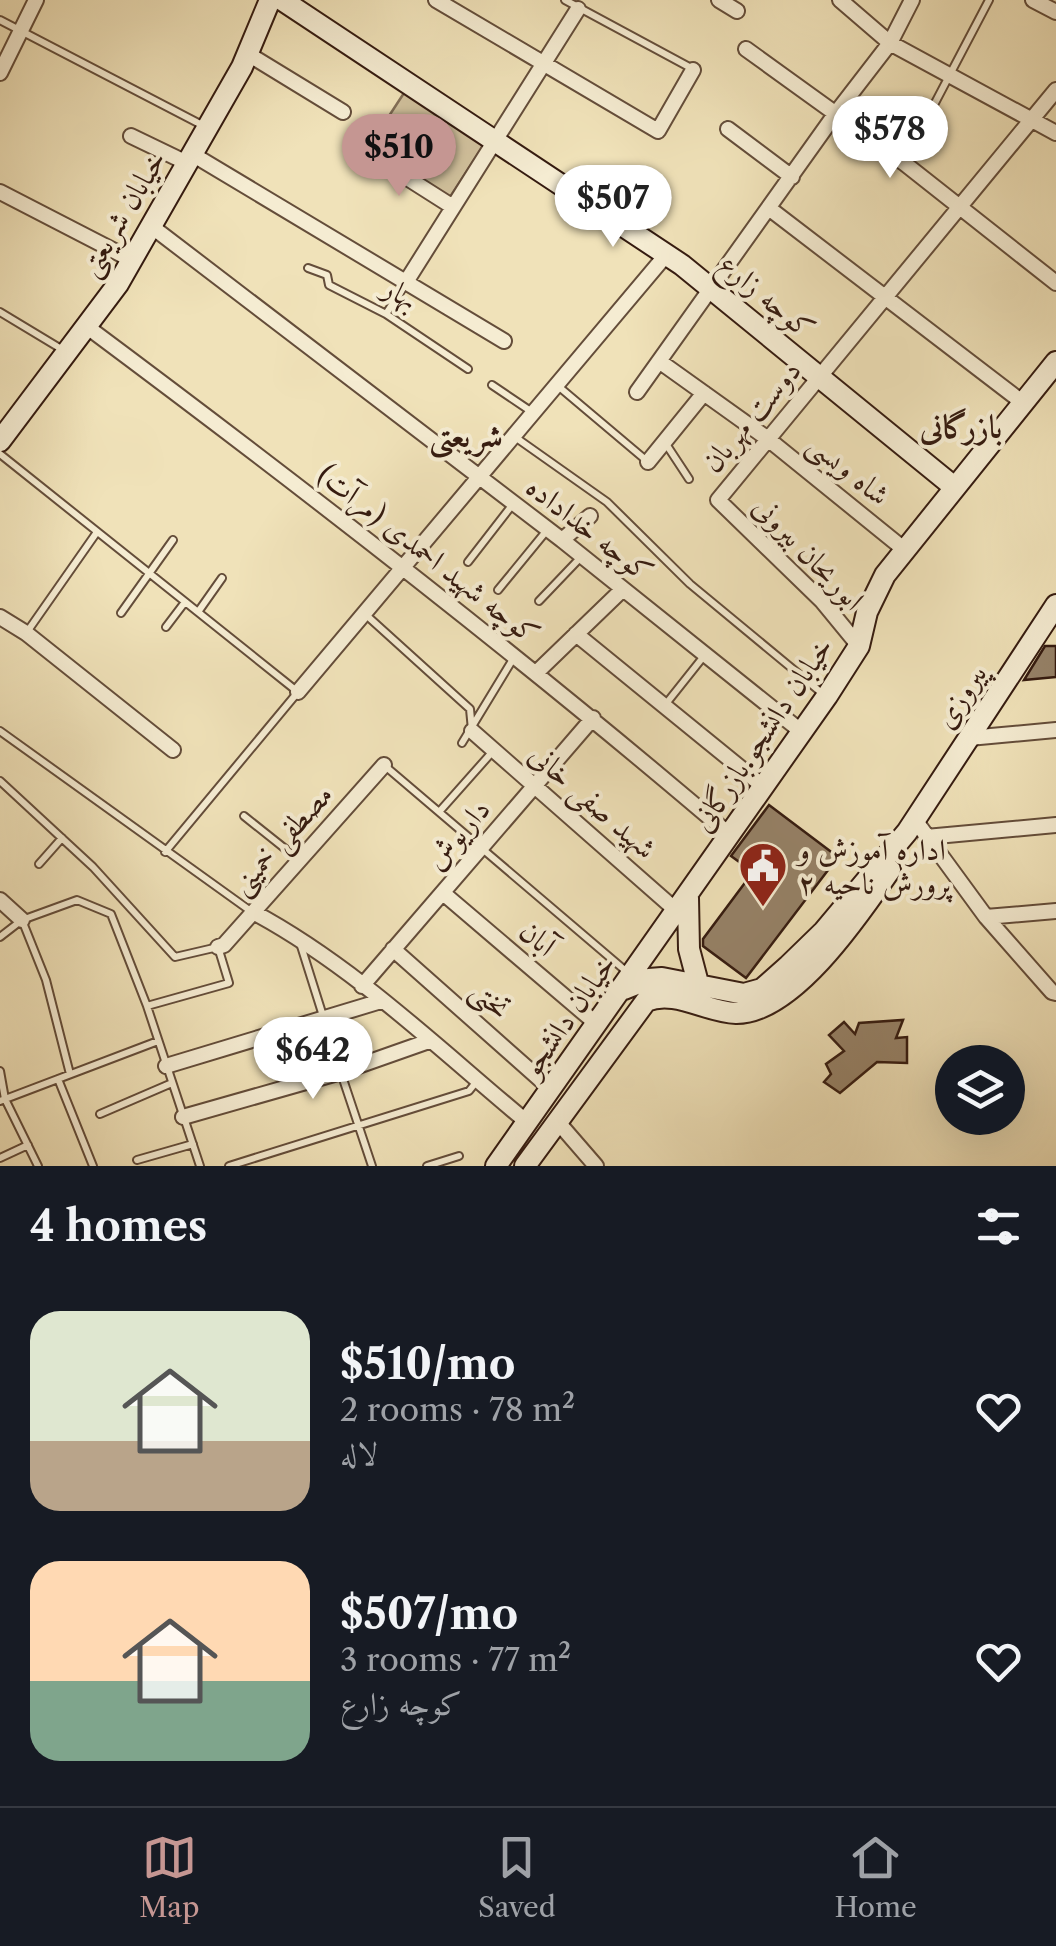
<!DOCTYPE html>
<html lang="en">
<head>
<meta charset="utf-8">
<style>
  :root { --surface:#171b24; --page:#20242c; --text:#f1f3f6; --muted:#9ea1a6; --line:#363941; --accent:#c59692 }
  body { margin:0; font-family:"Libre Caslon Text",Amiri,serif; background:var(--page); color:var(--text); height:100vh; display:flex; flex-direction:column; font-size:38px; white-space:nowrap }
  * { box-sizing:border-box; margin:0 }
  p { font-size:32px; color:var(--muted) }
  .icon { flex:none; width:55px; height:55px; fill:none; stroke:currentColor; stroke-width:2; stroke-linecap:round; stroke-linejoin:round }
  .map { position:relative; height:1166px; overflow:hidden }
  .details { display:flex; flex-direction:column; background:var(--surface); flex:1 }
  .details>* { flex:none }
  .fabs { position:absolute; left:935px; top:1045px; display:grid; gap:20px }
  .fabs a { display:grid; place-items:center; width:90px; height:90px; border-radius:50%; background:var(--surface); box-shadow:0 10px 40px #0002; font-size:50px }
  .price { position:absolute; translate:-50% -85px; padding:0 22px; border-radius:35px; background:#fff; color:#222; font-size:32px; line-height:65px; filter:drop-shadow(0 2px 5px #0008) }
  .price::after { content:''; position:absolute; left:50%; top:60px; width:30px; height:22px; margin-left:-15px; background:inherit; clip-path:polygon(0 0,100% 0,50% 100%) }
  .price.active { background:var(--accent); color:#111 }
  ul { padding:0; list-style:none }
  li { display:flex; align-items:center; gap:30px; height:250px; padding:0 30px }
  li span { display:grid; place-items:center; flex:none; width:280px; height:200px; border-radius:30px; color:#555 }
  li>.icon { margin-inline-start:auto }
  span .icon { width:120px; height:120px; fill:#fffc; stroke-width:1 }
  li b { font-size:42px }
  h2 { display:flex; justify-content:space-between; align-items:center; height:120px; padding:0 30px; font-size:42px }
  .tab-bar { display:flex; justify-content:space-around; align-items:center; height:140px; border-top:2px solid var(--line); background:var(--surface); font-size:28px; color:var(--muted) }
  .tab-bar a { display:grid; justify-items:center; gap:5px }
  .tab-bar .active { color:var(--accent) }
  .map>svg:first-child { display:block }
  .green { fill:#d0c09c; stroke:#826e56; stroke-width:2.5 }
  .building { fill:#968268; stroke:#351b10; stroke-width:2.5 }
  .lines { fill:none; stroke-linecap:round; stroke-linejoin:round }
  .lane-casing { stroke:#644d3a; stroke-width:10 }
  .street-casing { stroke:#644d3a; stroke-width:18 }
  .secondary-casing { stroke:#351b10; stroke-width:24 }
  .lane { stroke:#f5ecd2; stroke-width:6 }
  .street { stroke:#f5ecd2; stroke-width:14 }
  .secondary { stroke:#f5ecd2; stroke-width:20 }
  .labels { text-anchor:middle; dominant-baseline:central; stroke-width:8; stroke-linejoin:round; paint-order:stroke }
  .street-label { font-size:30px; fill:#351b10; stroke:#f5ecd2 }
  .poi-label { font-size:30px; fill:#351b10; stroke:#f5ecd2; text-anchor:start }
  .neighbourhood-label { font-size:32px; font-weight:bold; fill:#351b10; stroke:#f5ecd2 }
</style>
</head>
<body>
<div class="map">
<svg width="1056" height="1166" viewBox="0 0 1056 1166">
  <rect width="100%" height="100%" fill="#f0e2b9"/>
  <filter id="stains"><feTurbulence type="fractalNoise" baseFrequency=".002" numOctaves="4"/><feColorMatrix values="0 0 0 0 .2 0 0 0 0 .09 0 0 0 0 .02 0 0 0 .5 -.17"/></filter>
  <radialGradient id="worn" r=".72"><stop offset=".6" stop-color="#630" stop-opacity="0"/><stop offset="1" stop-color="#630" stop-opacity=".3"/></radialGradient>
  <path class="green" d="M 404,93 L 484,145 L 450,197 L 370,145 Z"/>
  <path class="building" d="M 1045,646 L 1056,646 L 1056,677 L 1024,680 Z
    M 769,805 L 838,857 L 746,978 L 703,946 L 703,939 L 753,872 L 731,856 Z
    M 903,1020 L 896,1038 L 907,1037 L 907,1063 L 877,1062 L 840,1093 L 824,1082 L 831,1074 L 826,1064 L 844,1051 L 829,1035 L 844,1022 L 855,1034 L 859,1023 Z"/>
  <g class="lines">
    <g class="lane-casing">
      <path id="lane" d="M 565,0 L 691,68
        M 0,20 L 202,125
        M 904,162 L 989,0
        M 308,268 L 327,275 L 329,285 L 386,314 L 468,369
        M 0,312 L 63,350
        M 386,314 L 406,283
        M 492,385 L 532,412
        M 558,386 L 647,461
        M 515,437 L 607,502 L 690,584 L 823,694
        M 666,444 L 689,479
        M 0,454 L 298,692 L 165,852
        M 468,562 L 513,504
        M 498,590 L 548,529
        M 539,601 L 582,556
        M 198,612 L 222,578
        M 121,613 L 173,540
        M 365,614 L 470,709 L 472,730
        M 166,627 L 185,602
        M 27,632 L 97,532
        M 665,705 L 704,656
        M 0,731 L 252,912
        M 462,743 L 513,659
        M 385,766 L 627,972
        M 0,781 L 93,867 L 175,957 L 218,947 L 229,983 L 147,1006
        M 439,812 L 494,750
        M 244,816 L 298,859
        M 39,864 L 62,838
        M 22,920 L 46,980 L 70,1074
        M 0,937 L 22,920 L 77,900 L 111,914 L 147,1006 L 200,1166
        M 301,946 L 329,1035
        M 0,1071 L 5,1099 L 38,1166
        M 341,1073 L 372,1166
        M 58,1079 L 93,1166
        M 0,1101 L 158,1041
        M 100,1114 L 172,1083
        M 0,1158 L 28,1145
        M 137,1160 L 193,1144
        M 229,1166 L 469,1091 L 477,1081
        M 427,1166 L 459,1156"/>
    </g>
    <g class="street-casing">
      <path id="street" d="M 436,0 L 658,131 L 693,70
        M 719,0 L 737,11
        M 840,0 L 890,43 L 1056,133
        M 1033,0 L 1056,12
        M 746,49 L 904,163 L 1056,283
        M 248,54 L 343,112
        M 0,73 L 36,0
        M 728,129 L 792,177
        M 131,136 L 187,163
        M 368,153 L 453,207
        M 192,154 L 504,341
        M 0,192 L 132,260
        M 770,209 L 1022,402
        M 151,226 L 562,540 L 802,732
        M 406,282 L 578,9
        M 86,326 C 306,490 522,657 730,835
        M 659,361 L 768,439 L 905,550
        M 637,392 L 836,113 L 890,43 L 912,0
        M 648,462 L 704,393
        M 562,540 L 590,516
        M 0,617 L 26,633 L 173,750
        M 576,634 L 764,787
        M 859,646 L 822,601 L 718,500 L 1056,90
        M 536,673 L 623,589
        M 298,692 L 666,255
        M 472,731 L 678,912
        M 969,738 L 1056,730
        M 915,820 L 986,917 L 1052,992 L 1056,993
        M 926,837 L 1056,825
        M 443,893 L 598,1025
        M 0,900 L 22,920
        M 253,912 C 354,966 440,1050 528,1123
        M 986,917 L 1056,911
        M 218,947 L 224,945 L 384,765
        M 393,949 L 552,1090
        M 362,986 L 593,718
        M 166,1066 L 381,1001
        M 183,1117 L 341,1072 L 429,1041
        M 557,1121 L 596,1166"/>
    </g>
    <g class="secondary-casing">
      <path id="secondary" d="M 282,0 L 682,265 L 953,486
        M 0,441 L 118,284 L 242,67 L 270,0
        M 688,898 L 689,949 L 699,987 L 697,992
        M 624,989 L 649,979 L 662,978 L 744,994 L 762,989 L 788,966 L 824,931 L 907,832 L 1056,605
        M 496,1166 L 827,696 L 859,646 L 867,612 L 885,575 L 1056,362
        M 525,1166 L 646,1001 C 675,989 706,1012 736,1013 C 793,1014 861,912 890,870"/>
    </g>
    <use href="#lane" class="lane"/>
    <use href="#street" class="street"/>
    <use href="#secondary" class="secondary"/>
  </g>
  <defs>
    <g id="civic-pin" transform="scale(2.5)"><path d="M0 17L-7.5 6A9.5 9.5 0 1 1 7.5 6Z" fill="#8f2418" stroke="#f5ecd2"/><path d="M-.6-6.5H3V-4.5H.6V-3L4-1V1h2V6H-6V1h2V-1L-.6-3ZM-1.2 2.5V6h2.4V2.5Z" fill="#fff"/></g>
  </defs>
  <g fill-rule="evenodd">
    <use href="#civic-pin" x="763" y="866"/>
  </g>
  <g class="labels">
    <g class="street-label">
      <text transform="translate(122 213) rotate(-59)">خیابان شریعتی</text>
      <text transform="translate(401 293) rotate(30)">بهار</text>
      <text transform="translate(767 296) rotate(40)">کوچه زارع</text>
      <text transform="translate(751 416) rotate(-50)">دوست مهربان</text>
      <text transform="translate(849 469) rotate(39)">شاه ویسی</text>
      <text transform="translate(590 529) rotate(38)">کوچه خداداده</text>
      <text transform="translate(809 553) rotate(46)">ابوریحان بیرونی</text>
      <text transform="translate(429 554) rotate(38)">کوچه شهید احمدی (مرآت)</text>
      <text transform="translate(960 696) rotate(-57)">پیروزی</text>
      <text transform="translate(762 734) rotate(-56)">خیابان دانشجو.بازرگانی</text>
      <text transform="translate(593 801) rotate(41)">شهید صفی خانی</text>
      <text transform="translate(457 834) rotate(-49)">داریوش</text>
      <text transform="translate(281 839) rotate(-48)">مصطفی خمینی</text>
      <text transform="translate(538 938) rotate(40)">آبان</text>
      <text transform="translate(491 999) rotate(42)">تختی</text>
      <text transform="translate(568 1015) rotate(-55)">خیابان دانشجو</text>
    </g>
    <g class="poi-label">
      <text x="798" y="849">اداره آموزش و<tspan x="798" dy="34">پرورش ناحیه ۲</tspan></text>
    </g>
    <g class="neighbourhood-label">
      <text x="961" y="426">بازرگانی</text>
      <text x="466" y="435">شریعتی</text>
    </g>
  </g>
  <rect width="100%" height="100%" filter="url(#stains)"/>
  <rect width="100%" height="100%" fill="url(#worn)"/>
</svg>
<div class="fabs">
<a><svg class="icon" aria-label="layers" viewBox="0 0 24 24"><path d="M12 4l9 5-9 5-9-5zM3 14l9 5 9-5"/></svg></a>
</div>
<b class="price" style="left:890px;top:181px">$578</b>
<b class="price active" style="left:399px;top:199px">$510</b>
<b class="price" style="left:613px;top:250px">$507</b>
<b class="price" style="left:313px;top:1102px">$642</b>
</div>
<section class="details">
<h2>4 homes<svg class="icon" aria-label="filters" viewBox="0 0 24 24"><path d="M4 7h16M4 17h16"/><circle cx="9" cy="7" r="2"/><circle cx="15" cy="17" r="2"/></svg></h2>
<ul>
<li><span style="background:linear-gradient(#dfe7d0 65%,#b9a48a 0)"><svg class="icon" aria-label="home" viewBox="0 0 24 24"><path d="M3 11l9-7 9 7M6 9v11h12V9"/></svg></span><div><b>$510/mo</b><p>2 rooms · 78 m²</p><p>لاله</p></div><svg class="icon" aria-label="heart" viewBox="0 0 24 24"><path d="M12 20l-8-8c-3-5 5-10 8-4 3-6 11-1 8 4z"/></svg></li>
<li><span style="background:linear-gradient(#ffd9b3 60%,#7fa58c 0)"><svg class="icon" aria-label="home" viewBox="0 0 24 24"><path d="M3 11l9-7 9 7M6 9v11h12V9"/></svg></span><div><b>$507/mo</b><p>3 rooms · 77 m²</p><p>کوچه زارع</p></div><svg class="icon" aria-label="heart" viewBox="0 0 24 24"><path d="M12 20l-8-8c-3-5 5-10 8-4 3-6 11-1 8 4z"/></svg></li>
</ul>
</section>
<nav class="tab-bar">
<a class="active"><svg class="icon" aria-label="map" viewBox="0 0 24 24"><path d="M3 6l6-2 6 2 6-2v14l-6 2-6-2-6 2zM9 4v14M15 6v14"/></svg>Map</a>
<a><svg class="icon" aria-label="saved" viewBox="0 0 24 24"><path d="M7 4h10v16l-5-4-5 4z"/></svg>Saved</a>
<a><svg class="icon" aria-label="home" viewBox="0 0 24 24"><path d="M3 11l9-7 9 7M6 9v11h12V9"/></svg>Home</a>
</nav>
</body>
</html>
